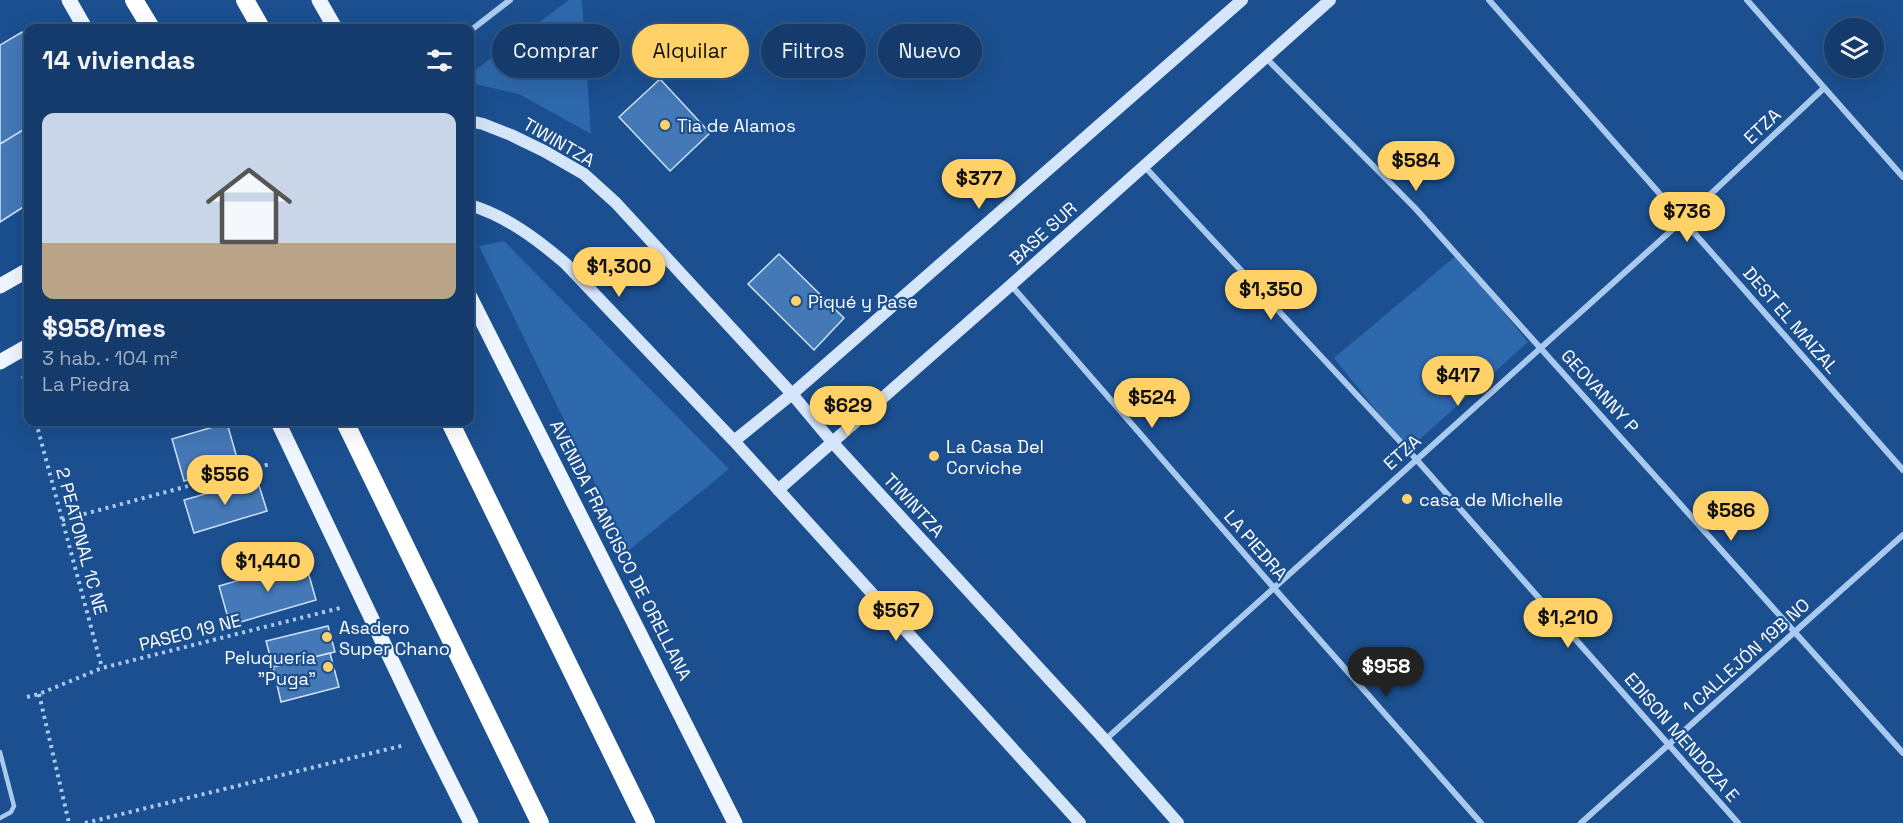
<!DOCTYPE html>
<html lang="es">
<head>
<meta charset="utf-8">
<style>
  :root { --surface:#143b6b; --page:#1d4271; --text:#f1f3f6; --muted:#9dadc1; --line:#33557e; --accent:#ffd166 }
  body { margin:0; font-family:"Space Grotesk",sans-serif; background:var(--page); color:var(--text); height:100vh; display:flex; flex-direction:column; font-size:22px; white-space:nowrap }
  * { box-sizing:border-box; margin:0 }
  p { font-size:20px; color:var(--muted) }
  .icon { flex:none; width:33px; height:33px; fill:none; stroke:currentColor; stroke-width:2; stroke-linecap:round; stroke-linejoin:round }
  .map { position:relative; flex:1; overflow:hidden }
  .drawer { position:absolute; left:24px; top:24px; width:450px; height:402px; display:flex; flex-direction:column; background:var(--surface); border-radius:12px; box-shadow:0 6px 24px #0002,0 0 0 2px var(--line) }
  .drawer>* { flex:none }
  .banner { position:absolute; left:492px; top:24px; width:570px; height:54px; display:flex; gap:12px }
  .tools { position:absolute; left:1824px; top:18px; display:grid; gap:12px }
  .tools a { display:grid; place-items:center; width:60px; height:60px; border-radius:50%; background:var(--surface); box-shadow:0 6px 24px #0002,0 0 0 2px var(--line); font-size:30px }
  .price { position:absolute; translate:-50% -51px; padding:0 14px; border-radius:21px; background:var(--accent); color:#111; font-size:20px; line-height:39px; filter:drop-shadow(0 2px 3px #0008) }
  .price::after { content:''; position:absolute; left:50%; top:36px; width:18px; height:14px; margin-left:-9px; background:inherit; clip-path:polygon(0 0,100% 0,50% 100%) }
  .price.current { background:#222; color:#fff }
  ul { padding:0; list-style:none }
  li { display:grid; align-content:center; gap:12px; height:318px; padding:0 18px }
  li+li { border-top:2px solid var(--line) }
  li span { display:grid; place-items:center; height:186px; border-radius:12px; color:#555 }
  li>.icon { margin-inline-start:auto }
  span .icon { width:108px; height:108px; fill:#fffc; stroke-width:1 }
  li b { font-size:26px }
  h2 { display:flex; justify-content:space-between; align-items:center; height:72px; padding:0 18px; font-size:26px }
  .tag { padding:0 21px; border-radius:27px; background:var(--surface); box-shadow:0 6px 24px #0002,0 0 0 2px var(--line); font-size:21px; line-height:54px }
  .tag.current { background:var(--accent); color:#111 }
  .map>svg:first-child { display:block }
  .green { fill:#2e69ad }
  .building { fill:#4478b7; stroke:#cfe3fa; stroke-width:1.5 }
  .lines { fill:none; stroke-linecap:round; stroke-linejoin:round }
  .path { stroke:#a9c9ee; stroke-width:4; stroke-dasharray:3 4.5; stroke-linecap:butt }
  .lane { stroke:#a9c9ee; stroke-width:4.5 }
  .street { stroke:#a9c9ee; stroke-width:6 }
  .secondary { stroke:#d6e6fa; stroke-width:12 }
  .primary { stroke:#f0f6ff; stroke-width:15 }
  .highway { stroke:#fff; stroke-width:18 }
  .poi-dot { fill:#ffd166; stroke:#1b4f8f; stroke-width:2 }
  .labels { text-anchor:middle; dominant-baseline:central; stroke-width:4.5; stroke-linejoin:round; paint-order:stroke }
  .poi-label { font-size:18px; fill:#fff; stroke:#1b4f8f; text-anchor:start }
  .street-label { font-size:18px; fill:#fff; stroke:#1b4f8f }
</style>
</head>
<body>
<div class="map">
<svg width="1903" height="823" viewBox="0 0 1903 823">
  <rect width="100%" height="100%" fill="#1b4f8f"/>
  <path class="green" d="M 569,0 L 582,0 L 591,134 L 519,94 L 470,83 L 470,74 Z
    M 504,241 L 729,469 L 628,551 L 479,246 Z
    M 1457,255 L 1528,342 L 1408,450 L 1334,358 Z"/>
  <path class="building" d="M 22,32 L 28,42 L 28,127 L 0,144 L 0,45 Z
    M 660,79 L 710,133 L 670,171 L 619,117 Z
    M 28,127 L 28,204 L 0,222 L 0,144 Z
    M 779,254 L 844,318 L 814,350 L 748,284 Z
    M 227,423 L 239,465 L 184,481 L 172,439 Z
    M 257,479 L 267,511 L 194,533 L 184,500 Z
    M 305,561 L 316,600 L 230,625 L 219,586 Z
    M 328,626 L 335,652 L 273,667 L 266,641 Z
    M 330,653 L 339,687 L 281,702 L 273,667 Z"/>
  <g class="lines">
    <path class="path" d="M 23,376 L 28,395
      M 36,422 L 102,668
      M 62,520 L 270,464
      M 39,694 L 69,823
      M 27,697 L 39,694 L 102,668 L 340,608
      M 85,823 L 405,745"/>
    <path class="lane" d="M 0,752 L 14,806 L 11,812 L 0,818"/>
    <path class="street" d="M 1489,0 L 1903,470
      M 1747,0 L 1903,177
      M 470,31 L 510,0
      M 1266,58 L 1415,208 L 1903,753
      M 1144,166 L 1408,450 L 1738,823
      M 1011,285 L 1274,588 L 1481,823
      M 1105,740 L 1683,220 L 1824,88
      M 1581,823 L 1903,535"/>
    <path class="secondary" d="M 470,121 L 483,124 L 511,135 L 544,151 L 584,174 L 616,203 L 792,394 L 833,443 L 1105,740 L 1178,823
      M 470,205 C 506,216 537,239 566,264 L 734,441 L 1080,823
      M 734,441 L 792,394 L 1242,0
      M 778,490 L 1011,285 L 1330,0"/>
    <path class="primary" d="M 69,0 L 85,28
      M 319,0 L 335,28
      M 0,286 L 28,270
      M 470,297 L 735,823
      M 0,362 L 28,346
      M 278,422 L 429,739 L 471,823"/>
    <path class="highway" d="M 134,0 L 151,28
      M 245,0 L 261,28
      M 345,422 L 540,823
      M 450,422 L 646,823"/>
  </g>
  <g class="poi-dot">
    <circle cx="665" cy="125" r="6"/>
    <circle cx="796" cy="301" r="6"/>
    <circle cx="934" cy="456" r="6"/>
    <circle cx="1407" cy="499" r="6"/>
    <circle cx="327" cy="637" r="6"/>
    <circle cx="328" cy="667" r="6"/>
  </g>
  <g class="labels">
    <g class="poi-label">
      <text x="677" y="125">Tia de Alamos</text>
      <text x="808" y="301">Piqué y Pase</text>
      <text x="946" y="446">La Casa Del<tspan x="946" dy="21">Corviche</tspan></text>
      <text x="1419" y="499">casa de Michelle</text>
      <text x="339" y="627">Asadero<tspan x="339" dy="21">Super Chano</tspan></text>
      <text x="316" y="657" text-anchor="end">Peluquería<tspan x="316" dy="21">"Puga"</tspan></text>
    </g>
    <g class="street-label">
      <text transform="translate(1762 126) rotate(-43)">ETZA</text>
      <text transform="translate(559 142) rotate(30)">TIWINTZA</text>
      <text transform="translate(1043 233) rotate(-42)">BASE SUR</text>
      <text transform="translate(1791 320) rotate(49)">DEST EL MAIZAL</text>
      <text transform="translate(1600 391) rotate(48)">GEOVANNY P</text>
      <text transform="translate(1402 452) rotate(-42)">ETZA</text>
      <text transform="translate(914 505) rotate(47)">TIWINTZA</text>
      <text transform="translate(82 541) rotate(75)">2 PEATONAL 1C NE</text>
      <text transform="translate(1256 545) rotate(49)">LA PIEDRA</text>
      <text transform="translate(621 550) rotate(63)">AVENIDA FRANCISCO DE ORELLANA</text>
      <text transform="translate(190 632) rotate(-14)">PASEO 19 NE</text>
      <text transform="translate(1746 656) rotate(-42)">1 CALLEJÓN 19B NO</text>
      <text transform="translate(1682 737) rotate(49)">EDISON MENDOZA E</text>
    </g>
  </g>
</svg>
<div class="tools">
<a><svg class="icon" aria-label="layers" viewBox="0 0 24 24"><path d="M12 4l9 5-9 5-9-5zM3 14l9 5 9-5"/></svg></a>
</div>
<b class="price" style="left:1416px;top:192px">$584</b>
<b class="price" style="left:979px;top:210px">$377</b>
<b class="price" style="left:1687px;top:243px">$736</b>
<b class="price" style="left:619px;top:298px">$1,300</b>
<b class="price" style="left:1271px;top:321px">$1,350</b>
<b class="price" style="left:1458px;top:407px">$417</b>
<b class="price" style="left:1152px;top:429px">$524</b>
<b class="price" style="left:848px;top:437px">$629</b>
<b class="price" style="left:225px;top:506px">$556</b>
<b class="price" style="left:1731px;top:542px">$586</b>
<b class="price" style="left:268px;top:593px">$1,440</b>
<b class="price" style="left:896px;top:642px">$567</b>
<b class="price" style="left:1568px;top:649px">$1,210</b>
<b class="price current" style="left:1386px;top:698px">$958</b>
<div class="banner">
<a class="tag">Comprar</a>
<a class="tag current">Alquilar</a>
<a class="tag">Filtros</a>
<a class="tag">Nuevo</a>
</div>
<section class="drawer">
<h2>14 viviendas<svg class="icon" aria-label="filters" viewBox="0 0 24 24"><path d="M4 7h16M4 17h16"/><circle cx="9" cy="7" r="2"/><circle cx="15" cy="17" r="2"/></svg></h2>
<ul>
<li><span style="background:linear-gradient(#c9d6e8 70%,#b9a48a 0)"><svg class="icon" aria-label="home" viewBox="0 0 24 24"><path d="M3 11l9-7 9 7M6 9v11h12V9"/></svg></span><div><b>$958/mes</b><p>3 hab. · 104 m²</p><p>La Piedra</p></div></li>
</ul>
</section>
</div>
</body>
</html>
